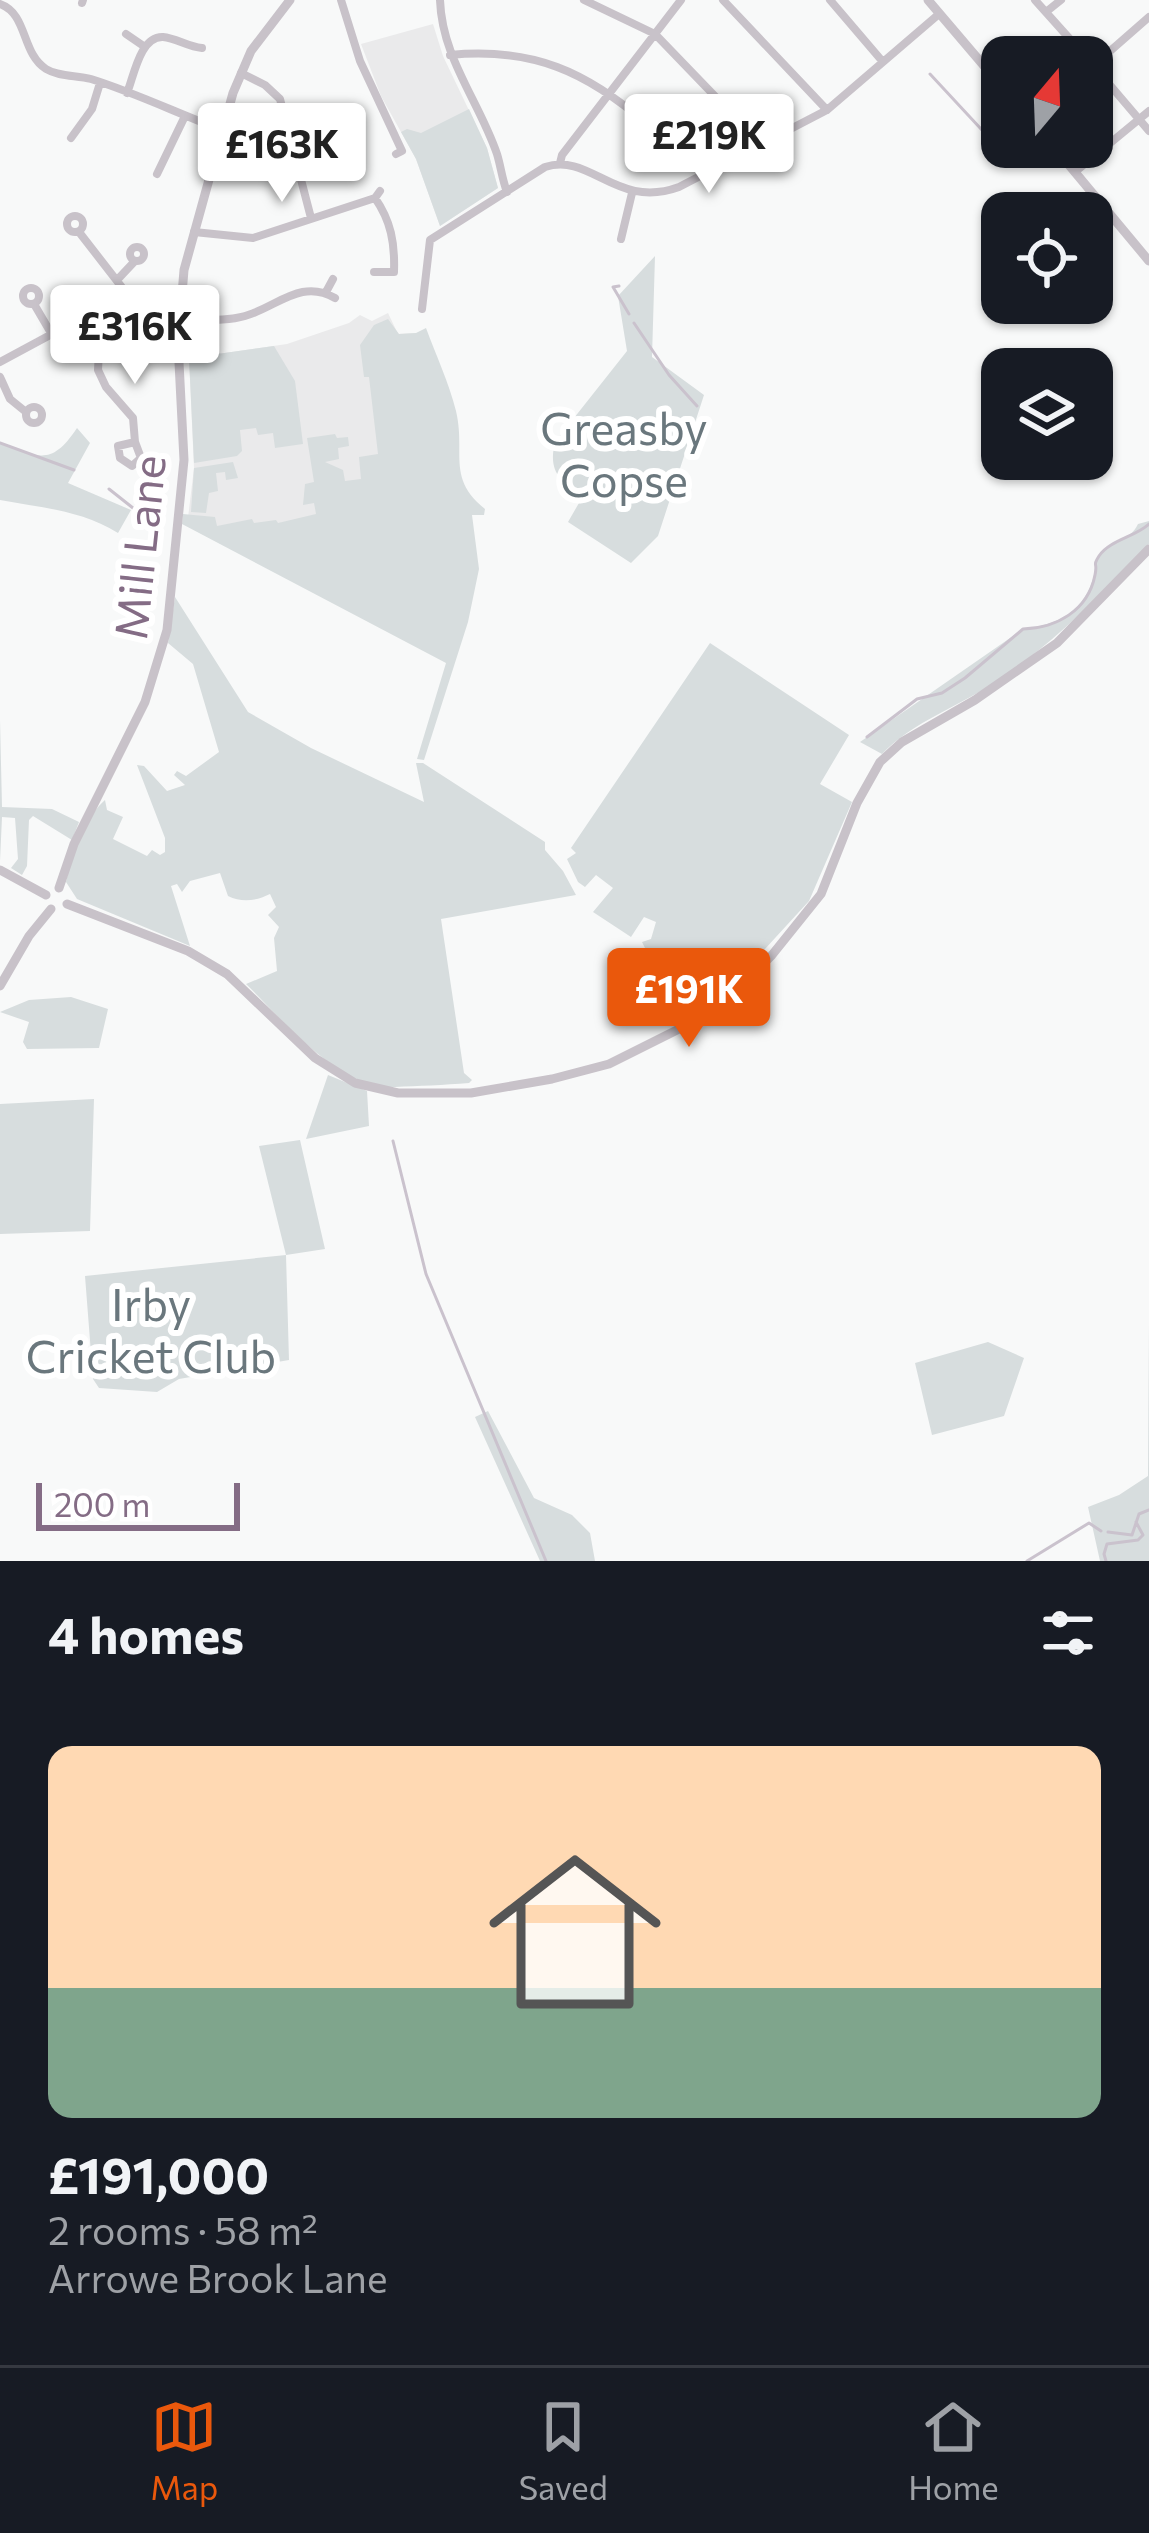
<!DOCTYPE html>
<html lang="en">
<head>
<meta charset="utf-8">
<style>
  :root { --surface:#171b24; --page:#20242c; --text:#f1f3f6; --muted:#9ea1a6; --line:#363941; --accent:#ea580c }
  body { margin:0; font-family:Commissioner,sans-serif; background:var(--page); color:var(--text); height:100vh; display:flex; flex-direction:column; font-size:45px; white-space:nowrap }
  * { box-sizing:border-box; margin:0 }
  p { font-size:39px; color:var(--muted) }
  .icon { flex:none; width:66px; height:66px; fill:none; stroke:currentColor; stroke-width:2; stroke-linecap:round; stroke-linejoin:round }
  .map { position:relative; height:1561px; overflow:hidden }
  .sheet { display:flex; flex-direction:column; background:var(--surface); flex:1 }
  .sheet>* { flex:none }
  .needle { width:78px; rotate:19deg }
  .controls { position:absolute; left:981px; top:36px; display:grid; gap:24px }
  .controls a { display:grid; place-items:center; width:132px; height:132px; border-radius:24px; background:var(--surface); box-shadow:0 3px 9px #0004; font-size:60px }
  .scale { position:absolute; left:36px; bottom:30px; width:204px; box-sizing:border-box; padding-left:12px; border:6px solid #846c85; border-top:0; font-size:33px; line-height:42px; white-space:nowrap; color:#846c85; -webkit-text-stroke:9px #fff; paint-order:stroke }
  .price { position:absolute; translate:-50% -102px; padding:0 27px; border-radius:12px; background:#fff; color:#222; font-size:39px; line-height:78px; filter:drop-shadow(0 3px 6px #0008) }
  .price::after { content:''; position:absolute; left:50%; top:72px; width:36px; height:27px; margin-left:-18px; background:inherit; clip-path:polygon(0 0,100% 0,50% 100%) }
  .price.current { background:var(--accent); color:#fff }
  ul { padding:0; list-style:none }
  li { display:grid; align-content:center; gap:24px; height:636px; padding:0 48px }
  li+li { border-top:3px solid var(--line) }
  li span { display:grid; place-items:center; height:372px; border-radius:24px; color:#555 }
  li>.icon { margin-inline-start:auto }
  span .icon { width:216px; height:216px; fill:#fffc; stroke-width:1 }
  li b { font-size:51px }
  h2 { display:flex; justify-content:space-between; align-items:center; height:144px; padding:0 48px; font-size:51px }
  .menu { display:flex; justify-content:space-around; align-items:center; height:168px; border-top:3px solid var(--line); background:var(--surface); font-size:33px; color:var(--muted) }
  .menu a { display:grid; justify-items:center; gap:6px }
  .menu .current { color:var(--accent) }
  .map>svg:first-child { display:block }
  .built { fill:#eaeaeb }
  .green { fill:#d7ddde }
  .lines { fill:none; stroke-linecap:round; stroke-linejoin:round }
  .stream { stroke:#cac2cd; stroke-width:3 }
  .minor { stroke:#c8c2c9; stroke-width:8 }
  .tertiary { stroke:#c8c2c9; stroke-width:9 }
  .labels { text-anchor:middle; dominant-baseline:central; stroke-width:12; stroke-linejoin:round; paint-order:stroke }
  .park-label { font-size:45px; fill:#6a777d; stroke:#fff }
  .street-label { font-size:45px; fill:#846c85; stroke:#fff }
</style>
</head>
<body>
<div class="map">
<svg width="1149" height="1561" viewBox="0 0 1149 1561">
  <rect width="100%" height="100%" fill="#f8f9f9"/>
  <path class="built" d="M 433,24 L 443,56 L 487,148 L 498,188 L 440,226 L 416,159 L 381,96 L 361,44 Z
    M 388,313 L 398,334 L 416,333 L 451,505 L 221,544 L 187,526 L 194,468 L 189,358 L 287,344 L 349,323 L 360,315 L 372,321 Z"/>
  <path class="green" d="M 469,109 L 487,148 L 498,188 L 440,226 L 416,159 L 401,132 L 407,129 L 421,133 Z
    M 655,256 L 652,357 L 704,395 L 658,536 L 631,563 L 568,522 L 583,496 C 559,481 548,471 555,442 L 627,351 L 618,296 Z
    M 388,319 L 399,334 L 416,333 L 426,328 C 436,355 449,383 456,411 C 466,453 446,478 485,509 L 484,515 L 472,515 L 479,569 L 468,622 L 424,760 L 417,759 L 446,663 L 182,524 L 183,514 L 215,517 L 217,526 L 252,519 L 254,523 L 276,520 L 278,523 L 316,514 L 314,503 L 303,505 L 305,484 L 314,482 L 307,438 L 335,434 L 337,438 L 348,437 L 349,446 L 338,448 L 339,459 L 325,462 L 343,470 L 345,481 L 361,479 L 359,457 L 378,454 L 369,377 L 364,377 L 360,345 L 374,325 Z
    M 274,346 L 295,381 L 303,444 L 275,448 L 273,433 L 258,435 L 256,428 L 240,430 L 242,451 L 237,456 L 194,463 L 189,358 Z
    M 77,428 L 90,443 L 68,483 L 131,510 L 118,533 C 81,510 42,508 0,500 L 0,443 C 39,457 51,467 77,428 Z
    M 233,462 L 238,478 L 226,480 L 225,472 L 216,473 L 218,491 L 209,493 L 206,513 L 191,512 L 194,468 Z
    M 1149,521 L 1149,544 C 1102,594 1056,641 999,680 C 962,705 912,722 882,754 L 860,742 L 1023,629 C 1055,625 1080,615 1092,582 C 1096,572 1093,563 1101,554 C 1112,541 1130,541 1138,524 Z
    M 175,597 L 248,712 L 311,748 L 424,802 L 416,763 L 423,763 L 545,842 L 545,850 L 563,871 L 576,895 L 441,919 L 464,1073 L 472,1080 L 469,1083 C 444,1085 418,1086 395,1087 C 340,1091 282,1019 246,984 L 277,971 L 274,938 L 279,927 L 268,915 L 276,907 L 270,894 C 256,901 242,903 228,896 L 220,873 L 190,881 L 182,892 L 177,884 L 171,886 L 190,946 L 77,899 L 66,882 C 72,856 85,817 105,800 L 107,810 L 123,817 L 113,839 L 147,856 L 152,850 L 160,855 L 165,852 L 165,838 L 137,765 L 144,766 L 167,791 L 185,785 L 174,775 L 177,771 L 186,776 L 219,752 L 193,664 L 168,643 Z
    M 710,643 L 849,735 L 820,784 L 852,802 L 809,901 L 710,1009 L 688,975 L 681,981 L 686,989 L 679,994 L 658,984 L 634,960 L 649,956 L 642,942 L 651,939 L 656,922 L 644,917 L 631,937 L 593,912 L 613,888 L 596,875 L 585,887 L 578,882 L 567,859 L 576,853 L 571,848 Z
    M 0,720 L 2,807 L 52,809 L 79,822 L 72,840 L 33,816 L 29,820 L 27,866 L 22,875 L 11,868 L 18,859 L 15,818 L 2,817 L 0,861 Z
    M 71,997 L 108,1009 L 99,1048 L 27,1049 L 23,1042 L 29,1022 L 0,1012 L 29,1000 Z
    M 328,1075 L 367,1091 L 369,1126 L 306,1139 Z
    M 94,1099 L 90,1231 L 0,1234 L 0,1104 Z
    M 300,1140 L 325,1249 L 286,1255 L 289,1360 L 179,1379 L 157,1392 L 99,1388 L 93,1379 L 85,1276 L 286,1255 L 259,1146 Z
    M 1149,1322 L 1149,1561 L 1100,1561 L 1088,1507 L 1119,1495 L 1148,1476 Z
    M 988,1342 L 1024,1358 L 1004,1416 L 932,1435 L 915,1363 Z
    M 488,1411 L 534,1498 L 572,1515 L 590,1533 L 595,1561 L 540,1561 L 475,1417 Z"/>
  <g class="lines">
    <path class="stream" d="M 930,74 L 994,143
      M 619,286 L 613,287 L 629,314
      M 634,323 L 669,375 L 697,406
      M 0,443 L 74,470
      M 109,489 L 133,508
      M 867,737 L 917,699 L 942,693 L 965,678 L 1023,629 C 1056,628 1088,611 1095,575 C 1098,562 1092,567 1099,556 C 1110,540 1135,537 1149,524
      M 393,1141 L 426,1274 L 546,1561
      M 1108,1532 L 1132,1535 L 1139,1514 L 1149,1510
      M 1027,1561 L 1089,1523 L 1101,1531
      M 1106,1561 L 1104,1554 L 1107,1544 L 1138,1540 L 1143,1535 L 1136,1522"/>
    <path class="minor" d="M 341,0 L 360,61 L 402,151 L 396,154
      M 440,0 C 442,58 479,101 497,154 C 501,167 502,179 507,192
      M 584,0 L 655,34 L 761,144
      M 723,0 L 827,110
      M 830,0 L 883,62
      M 1035,0 L 1086,57
      M 82,3 L 83,0
      M 0,4 C 28,14 21,53 46,69 C 59,77 77,75 91,79 C 136,93 179,114 222,130
      M 1046,12 L 1061,0
      M 126,34 L 145,47
      M 450,55 C 533,47 587,72 647,124
      M 1092,64 L 1149,131
      M 1093,66 L 1149,17
      M 241,73 L 265,85 L 280,99 L 311,218
      M 127,93 C 134,76 140,36 163,37 C 176,38 188,47 202,48
      M 71,138 L 92,109 L 100,83
      M 560,163 L 562,155 L 681,0
      M 1075,172 L 1149,111
      M 157,174 L 185,116
      M67 224a8 8 0 1 1 16 0a8 8 0 1 1-16 0Z
      M 79,232 L 131,299 L 134,309 L 129,338
      M 194,232 L 253,238 L 375,198 L 380,191
      M 621,239 L 632,193
      M130 254a7 7 0 1 1 14 0a7 7 0 1 1-14 0Z
      M 374,272 L 394,272 C 395,243 391,221 375,198
      M 118,279 L 135,261
      M23 296a8 8 0 1 1 16 0a8 8 0 1 1-16 0Z
      M 326,292 L 333,279
      M 34,304 L 51,333
      M 422,309 L 430,240 L 545,167 C 591,152 616,210 679,187 L 827,110 L 939,14
      M 178,320 C 199,319 225,322 245,316 C 277,307 301,278 335,298
      M 100,332 L 98,370 L 106,387 L 133,418 L 135,442 L 118,446 L 120,458 L 132,466 L 141,458 L 135,442
      M 0,362 L 52,334 L 74,330 L 178,343
      M 0,377 L 10,399 L 26,412
      M26 415a8 8 0 1 1 16 0a8 8 0 1 1-16 0Z"/>
    <path class="tertiary" d="M 928,0 L 1002,87
      M 1054,147 L 1149,261
      M 0,870 L 46,895
      M 59,888 L 74,844 L 145,702 L 167,630 L 184,460 L 178,343 L 184,270 L 233,93 L 251,51 L 290,0
      M 67,904 L 188,951 L 227,974 L 315,1058 L 355,1083 L 398,1093 L 471,1093 L 552,1079 L 609,1064 L 719,1009 L 772,955 L 821,894 L 857,803 L 880,762 L 902,742 L 975,700 L 1057,643 L 1149,549
      M 0,986 L 29,936 L 51,909"/>
  </g>
  <g class="labels">
    <g class="park-label">
      <text x="624" y="426">Greasby<tspan x="624" dy="52">Copse</tspan></text>
      <text x="151" y="1302">Irby<tspan x="151" dy="52">Cricket Club</tspan></text>
    </g>
    <g class="street-label">
      <text transform="translate(138 547) rotate(-84)">Mill Lane</text>
    </g>
  </g>
</svg>
<div class="controls">
<a><svg class="needle" viewBox="-14 -14 28 28"><path d="M0-13l5 13h-10z" fill="#e53935"/><path d="M0 13l5-13h-10z" fill="#9ea1a6"/></svg></a>
<a><svg class="icon" aria-label="locate" viewBox="0 0 24 24"><circle cx="12" cy="12" r="6"/><path d="M12 2v4M12 18v4M2 12h4M18 12h4"/></svg></a>
<a><svg class="icon" aria-label="layers" viewBox="0 0 24 24"><path d="M12 4l9 5-9 5-9-5zM3 14l9 5 9-5"/></svg></a>
</div>
<div class="scale">200 m</div>
<b class="price" style="left:709px;top:196px">£219K</b>
<b class="price" style="left:282px;top:205px">£163K</b>
<b class="price" style="left:135px;top:387px">£316K</b>
<b class="price current" style="left:689px;top:1050px">£191K</b>
</div>
<section class="sheet">
<h2>4 homes<svg class="icon" aria-label="filters" viewBox="0 0 24 24"><path d="M4 7h16M4 17h16"/><circle cx="9" cy="7" r="2"/><circle cx="15" cy="17" r="2"/></svg></h2>
<ul>
<li><span style="background:linear-gradient(#ffd9b3 65%,#7fa58c 0)"><svg class="icon" aria-label="home" viewBox="0 0 24 24"><path d="M3 11l9-7 9 7M6 9v11h12V9"/></svg></span><div><b>£191,000</b><p>2 rooms · 58 m²</p><p>Arrowe Brook Lane</p></div></li>
</ul>
</section>
<nav class="menu">
<a class="current"><svg class="icon" aria-label="map" viewBox="0 0 24 24"><path d="M3 6l6-2 6 2 6-2v14l-6 2-6-2-6 2zM9 4v14M15 6v14"/></svg>Map</a>
<a><svg class="icon" aria-label="saved" viewBox="0 0 24 24"><path d="M7 4h10v16l-5-4-5 4z"/></svg>Saved</a>
<a><svg class="icon" aria-label="home" viewBox="0 0 24 24"><path d="M3 11l9-7 9 7M6 9v11h12V9"/></svg>Home</a>
</nav>
</body>
</html>
